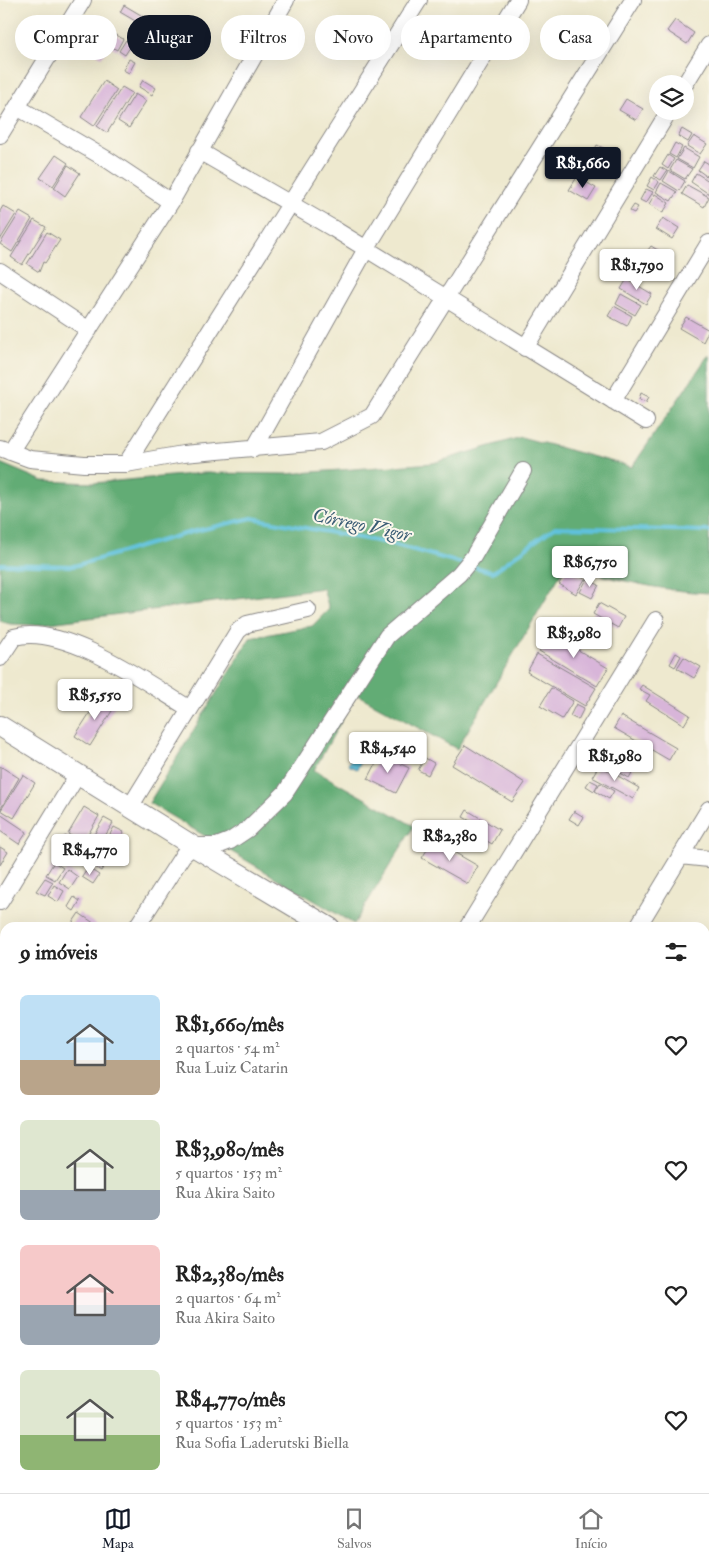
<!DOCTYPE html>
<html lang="pt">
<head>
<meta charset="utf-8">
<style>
  :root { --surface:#fff; --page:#f2f2f2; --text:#222; --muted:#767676; --line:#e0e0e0; --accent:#111827 }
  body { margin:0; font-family:"IM FELL Double Pica",serif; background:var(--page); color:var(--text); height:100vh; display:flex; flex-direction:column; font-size:19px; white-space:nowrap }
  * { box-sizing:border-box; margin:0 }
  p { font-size:16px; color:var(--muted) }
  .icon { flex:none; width:28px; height:28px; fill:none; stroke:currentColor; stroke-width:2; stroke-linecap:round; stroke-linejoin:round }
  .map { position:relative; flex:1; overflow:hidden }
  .details { position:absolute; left:0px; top:922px; width:710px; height:571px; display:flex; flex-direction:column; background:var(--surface); border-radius:15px 15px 0 0; box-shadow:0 5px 20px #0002 }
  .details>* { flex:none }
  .top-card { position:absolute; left:15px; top:15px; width:680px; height:45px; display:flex; gap:10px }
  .fabs { position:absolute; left:649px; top:75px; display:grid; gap:10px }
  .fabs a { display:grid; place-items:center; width:45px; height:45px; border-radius:50%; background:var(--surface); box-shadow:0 5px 20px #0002; font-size:25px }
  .price { position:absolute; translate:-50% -42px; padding:0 11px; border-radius:5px; background:#fff; color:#222; font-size:16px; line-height:32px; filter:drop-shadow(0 1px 2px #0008) }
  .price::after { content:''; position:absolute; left:50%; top:30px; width:15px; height:11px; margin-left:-8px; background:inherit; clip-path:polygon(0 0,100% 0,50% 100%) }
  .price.on { background:var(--accent); color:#fff }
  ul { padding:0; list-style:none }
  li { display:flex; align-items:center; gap:15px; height:125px; padding:0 20px }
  li span { display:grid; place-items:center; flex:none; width:140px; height:100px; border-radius:8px; color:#555 }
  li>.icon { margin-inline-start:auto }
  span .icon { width:60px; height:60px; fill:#fffc; stroke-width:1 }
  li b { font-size:21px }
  h2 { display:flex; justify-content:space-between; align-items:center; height:60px; padding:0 20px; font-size:21px }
  .chip { padding:0 18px; border-radius:22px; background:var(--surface); box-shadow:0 5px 20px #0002; font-size:18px; line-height:45px }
  .chip.on { background:var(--accent); color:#fff }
  .menu { display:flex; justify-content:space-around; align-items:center; height:70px; border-top:1px solid var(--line); background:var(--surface); font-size:14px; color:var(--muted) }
  .menu a { display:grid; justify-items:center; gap:2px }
  .menu .on { color:var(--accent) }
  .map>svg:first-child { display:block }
  .forest { fill:#62ac74; stroke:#426758 }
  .water { fill:#5ec1dc; stroke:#40728c }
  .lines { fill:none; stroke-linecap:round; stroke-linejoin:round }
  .stream { stroke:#5ec1dc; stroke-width:4 }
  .building { fill:#d8b5d9 }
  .minor-casing { stroke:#888685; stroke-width:18 }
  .tertiary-casing { stroke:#888685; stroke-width:22 }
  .minor { stroke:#fff; stroke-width:16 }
  .tertiary { stroke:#fff; stroke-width:20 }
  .labels { text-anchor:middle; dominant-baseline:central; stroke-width:4; stroke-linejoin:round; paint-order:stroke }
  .water-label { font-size:19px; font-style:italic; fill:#375a73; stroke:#fbf7ec }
</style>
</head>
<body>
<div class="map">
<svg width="709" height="1493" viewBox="0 0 709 1493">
  <rect width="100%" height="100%" fill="#fbf7ec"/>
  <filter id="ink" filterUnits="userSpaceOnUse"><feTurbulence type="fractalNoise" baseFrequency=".02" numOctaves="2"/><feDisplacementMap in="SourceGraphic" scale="10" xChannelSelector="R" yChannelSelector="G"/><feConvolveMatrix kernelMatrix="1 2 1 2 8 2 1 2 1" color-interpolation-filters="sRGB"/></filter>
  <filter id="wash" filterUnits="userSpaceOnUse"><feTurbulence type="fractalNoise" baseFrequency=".0096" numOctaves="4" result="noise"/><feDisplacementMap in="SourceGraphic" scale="20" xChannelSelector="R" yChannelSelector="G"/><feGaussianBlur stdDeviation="1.12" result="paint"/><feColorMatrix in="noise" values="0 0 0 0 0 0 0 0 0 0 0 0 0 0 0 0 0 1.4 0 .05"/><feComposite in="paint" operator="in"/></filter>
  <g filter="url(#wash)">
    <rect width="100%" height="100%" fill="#eee9cf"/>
    <path class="forest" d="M 709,354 L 709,593 C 660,591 613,579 566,565 L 457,749 L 356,694 L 314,770 L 414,826 L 354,924 L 149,803 L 250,638 L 312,626 L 329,609 L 323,588 L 34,625 L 10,624 L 0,621 L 0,463 L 43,481 L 94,483 L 204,473 L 286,474 L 433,463 L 521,437 L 632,467 Z"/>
    <path class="water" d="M 356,749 L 365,753 L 357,769 L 348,765 Z"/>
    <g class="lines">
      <path class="stream" d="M 0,564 L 74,566 L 191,532 L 252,518 L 392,544 L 461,563
        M 471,566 L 493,572 L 555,527 L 709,531"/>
    </g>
    <g id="blocks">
      <path class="building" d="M 124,5 L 146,18 L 142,25 L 120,12 Z
        M 675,20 L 694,33 L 687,44 L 667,31 Z
        M 97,23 L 123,39 L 117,50 L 90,34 Z
        M 89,36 L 108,47 L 102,57 L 83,46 Z
        M 126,40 L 132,44 L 125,55 L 119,51 Z
        M 129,59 L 135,62 L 129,73 L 123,70 Z
        M 143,80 L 156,88 L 152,95 L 139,87 Z
        M 104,81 L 117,90 L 94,126 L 81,117 Z
        M 122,87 L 132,93 L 107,133 L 97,126 Z
        M 135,94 L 146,101 L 129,128 L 118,121 Z
        M 626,99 L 643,109 L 636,120 L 619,110 Z
        M 682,129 L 692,135 L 688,142 L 678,136 Z
        M 694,136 L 707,144 L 700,154 L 687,146 Z
        M 675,143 L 682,147 L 676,158 L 669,154 Z
        M 597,145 L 617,155 L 610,168 L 591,157 Z
        M 684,148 L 699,157 L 693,168 L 677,159 Z
        M 56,155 L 68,163 L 53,186 L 40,178 Z
        M 668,155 L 674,159 L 668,169 L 662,165 Z
        M 676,160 L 692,169 L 685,179 L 670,170 Z
        M 704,161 L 709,164 L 709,178 L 698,170 Z
        M 68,165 L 80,173 L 65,196 L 54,188 Z
        M 660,167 L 667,171 L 661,180 L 654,176 Z
        M 669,171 L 685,181 L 679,191 L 663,181 Z
        M 696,173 L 709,181 L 709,194 L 691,182 Z
        M 577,177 L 596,188 L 588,201 L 569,190 Z
        M 652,177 L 659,182 L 654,190 L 647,186 Z
        M 661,183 L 677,192 L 671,201 L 656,192 Z
        M 687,185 L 709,197 L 704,207 L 682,194 Z
        M 646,189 L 653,192 L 646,203 L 640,200 Z
        M 655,194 L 669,203 L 663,213 L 649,204 Z
        M 634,205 L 638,207 L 634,213 L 630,211 Z
        M 3,206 L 16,214 L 0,240 L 0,211 Z
        M 20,212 L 32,219 L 12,252 L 0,244 Z
        M 663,218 L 679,228 L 672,239 L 656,229 Z
        M 34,220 L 46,227 L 22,265 L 11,257 Z
        M 47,232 L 60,240 L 45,263 L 43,262 L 39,272 L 27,264 Z
        M 651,246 L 671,258 L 665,267 L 645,254 Z
        M 627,279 L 652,294 L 646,304 L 621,289 Z
        M 621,294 L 641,305 L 635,315 L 616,304 Z
        M 614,306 L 632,316 L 627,326 L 608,316 Z
        M 686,317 L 709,330 L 703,342 L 679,328 Z
        M 641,393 L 649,397 L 646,402 L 639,399 Z
        M 567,569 L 585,579 L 576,594 L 559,584 Z
        M 587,579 L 599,585 L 592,598 L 580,592 Z
        M 599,603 L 624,617 L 618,628 L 593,614 Z
        M 550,633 L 608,668 L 597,686 L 539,651 Z
        M 676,653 L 681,656 L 675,667 L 670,664 Z
        M 537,654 L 596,688 L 585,706 L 527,672 Z
        M 684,657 L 701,667 L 694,678 L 677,668 Z
        M 642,685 L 690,715 L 684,725 L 646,701 L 650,695 L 639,689 Z
        M 551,688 L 573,701 L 562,719 L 540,706 Z
        M 100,697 L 115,706 L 90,746 L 75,736 Z
        M 576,704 L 584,708 L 578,720 L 570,716 Z
        M 621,716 L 676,748 L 669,760 L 614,728 Z
        M 465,745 L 525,783 L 512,802 L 452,765 Z
        M 381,754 L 409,768 L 396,793 L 368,779 Z
        M 607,754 L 634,769 L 629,778 L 602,762 Z
        M 425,758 L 434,763 L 428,775 L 418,770 Z
        M 599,765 L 639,788 L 633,799 L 592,777 Z
        M 0,766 L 19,778 L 0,810 Z
        M 23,775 L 35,783 L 14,818 L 1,810 Z
        M 590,780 L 598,784 L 594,791 L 586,786 Z
        M 600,783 L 614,791 L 609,799 L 595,791 Z
        M 84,807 L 99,816 L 83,843 L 68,834 Z
        M 467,810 L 500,830 L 492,844 L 467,829 L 472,822 L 463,817 Z
        M 574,811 L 584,817 L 579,825 L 569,819 Z
        M 0,814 L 27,832 L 19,844 L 0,831 Z
        M 104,818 L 113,823 L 96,851 L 87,846 Z
        M 114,827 L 124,832 L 108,859 L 99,854 Z
        M 65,836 L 77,843 L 72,852 L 60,844 Z
        M 433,840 L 478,866 L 468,884 L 422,858 Z
        M 80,845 L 107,861 L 101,871 L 75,854 Z
        M 0,847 L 8,852 L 0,865 Z
        M 54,862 L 63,868 L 55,880 L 46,875 Z
        M 88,868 L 99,875 L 93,884 L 82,877 Z
        M 67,869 L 78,877 L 70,889 L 59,882 Z
        M 45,878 L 53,882 L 45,895 L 36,891 Z
        M 54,885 L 64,891 L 58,902 L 48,896 Z
        M 74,897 L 80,901 L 74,911 L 68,907 Z
        M 79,913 L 101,928 L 76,928 L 71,925 Z
        M 0,983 L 5,986 L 5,999 L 0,996 Z
        M 0,999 L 5,1002 L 0,1013 Z
        M 709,1147 L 709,1163 L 705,1164 L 705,1148 Z
        M 709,1173 L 709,1189 L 705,1190 L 705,1174 Z
        M 709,1197 L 709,1209 L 708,1209 L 705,1198 Z
        M 265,1489 L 266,1493 L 254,1493 Z
        M 267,1489 L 281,1489 L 283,1493 L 268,1493 Z
        M 287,1489 L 301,1489 L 288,1493 Z"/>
    </g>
  </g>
  <g filter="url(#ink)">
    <use href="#blocks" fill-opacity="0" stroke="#888685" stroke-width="1"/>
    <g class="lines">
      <g class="minor-casing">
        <path id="minor" d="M 685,84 L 709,45
          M 17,107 L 108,160 L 171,202
          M 0,135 L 83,0
          M 199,151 L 334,229 L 646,421
          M 0,271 L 89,330
          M 525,348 L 669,111
          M 613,401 L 709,243
          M 0,448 L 30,459 L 84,464 L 126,464 L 183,454 L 321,442 L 372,416 L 633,0
          M 254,449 L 366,249 L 518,0
          M 10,452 L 171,202 L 286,0
          M 126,464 L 419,0
          M 0,658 L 14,637 C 64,623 147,683 190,709
          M 130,807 L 238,631 L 247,624 L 308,610
          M 680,856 L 709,859
          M 0,902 L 78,774
          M 136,928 L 183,855 L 193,846 L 217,846 L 230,841 L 248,829 L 285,793 L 387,636 L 459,574 L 473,557 L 523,471
          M 467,928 L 656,620
          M 637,928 L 709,809
          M 705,964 L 709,964
          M 705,1069 L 709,1070
          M 0,1151 L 5,1143
          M 0,1178 L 5,1181
          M 0,1336 L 5,1339
          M 338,1489 L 339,1493
          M 442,1489 L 443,1493
          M 539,1489 L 541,1493
          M 595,1489 L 597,1493
          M 75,1493 L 78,1489"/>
      </g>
      <g class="tertiary-casing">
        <path id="tertiary" d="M 0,726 L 193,846 L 330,928
          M 233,1493 L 235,1489"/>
      </g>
      <use href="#minor" class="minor"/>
      <use href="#tertiary" class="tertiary"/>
    </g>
  </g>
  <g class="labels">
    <g class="water-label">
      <text transform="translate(362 525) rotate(12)">Córrego Vigor</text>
    </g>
  </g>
</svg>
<div class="fabs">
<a><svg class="icon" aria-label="layers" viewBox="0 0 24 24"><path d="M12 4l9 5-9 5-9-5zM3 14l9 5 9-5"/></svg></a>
</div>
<b class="price on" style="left:583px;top:189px">R$1,660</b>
<b class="price" style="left:637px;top:291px">R$1,790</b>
<b class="price" style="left:590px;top:588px">R$6,750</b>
<b class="price" style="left:574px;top:659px">R$3,980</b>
<b class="price" style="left:95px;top:721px">R$5,550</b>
<b class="price" style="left:388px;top:774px">R$4,540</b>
<b class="price" style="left:615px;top:782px">R$1,980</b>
<b class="price" style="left:450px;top:862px">R$2,380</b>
<b class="price" style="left:90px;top:876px">R$4,770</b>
<div class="top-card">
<a class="chip">Comprar</a>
<a class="chip on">Alugar</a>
<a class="chip">Filtros</a>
<a class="chip">Novo</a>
<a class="chip">Apartamento</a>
<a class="chip">Casa</a>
</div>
<section class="details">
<h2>9 imóveis<svg class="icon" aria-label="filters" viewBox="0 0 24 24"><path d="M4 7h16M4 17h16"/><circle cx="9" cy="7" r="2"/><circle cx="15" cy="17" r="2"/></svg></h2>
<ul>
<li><span style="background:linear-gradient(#bfe0f5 65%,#b9a48a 0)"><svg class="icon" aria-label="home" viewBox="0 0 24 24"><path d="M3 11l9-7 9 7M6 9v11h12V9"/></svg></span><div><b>R$1,660/mês</b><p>2 quartos · 54 m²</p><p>Rua Luiz Catarin</p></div><svg class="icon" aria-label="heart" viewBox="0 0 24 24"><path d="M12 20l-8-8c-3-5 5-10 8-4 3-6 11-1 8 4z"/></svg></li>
<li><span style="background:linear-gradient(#dfe7d0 70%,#9aa5b1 0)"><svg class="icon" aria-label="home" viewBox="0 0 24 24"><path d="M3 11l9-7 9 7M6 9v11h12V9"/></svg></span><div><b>R$3,980/mês</b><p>5 quartos · 153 m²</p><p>Rua Akira Saito</p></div><svg class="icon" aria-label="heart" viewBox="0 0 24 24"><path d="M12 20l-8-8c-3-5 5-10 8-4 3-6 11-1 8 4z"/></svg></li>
<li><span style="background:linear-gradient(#f6c9c9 60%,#9aa5b1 0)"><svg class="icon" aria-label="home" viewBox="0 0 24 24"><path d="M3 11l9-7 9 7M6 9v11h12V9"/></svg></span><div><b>R$2,380/mês</b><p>2 quartos · 64 m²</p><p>Rua Akira Saito</p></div><svg class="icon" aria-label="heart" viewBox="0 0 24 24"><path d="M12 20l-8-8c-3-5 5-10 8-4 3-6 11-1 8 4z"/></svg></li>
<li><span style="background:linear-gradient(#dfe7d0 65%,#8fb573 0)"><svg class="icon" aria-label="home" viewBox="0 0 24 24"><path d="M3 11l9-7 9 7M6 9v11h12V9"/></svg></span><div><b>R$4,770/mês</b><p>5 quartos · 153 m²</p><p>Rua Sofia Laderutski Biella</p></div><svg class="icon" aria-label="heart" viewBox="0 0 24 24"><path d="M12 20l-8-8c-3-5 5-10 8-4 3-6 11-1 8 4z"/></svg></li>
</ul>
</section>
</div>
<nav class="menu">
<a class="on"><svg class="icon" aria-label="map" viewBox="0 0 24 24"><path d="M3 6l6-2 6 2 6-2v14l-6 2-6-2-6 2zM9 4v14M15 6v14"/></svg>Mapa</a>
<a><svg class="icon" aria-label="saved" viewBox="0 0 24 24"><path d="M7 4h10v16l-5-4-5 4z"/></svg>Salvos</a>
<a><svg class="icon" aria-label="home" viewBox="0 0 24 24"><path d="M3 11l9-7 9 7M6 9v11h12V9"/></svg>Início</a>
</nav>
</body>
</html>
